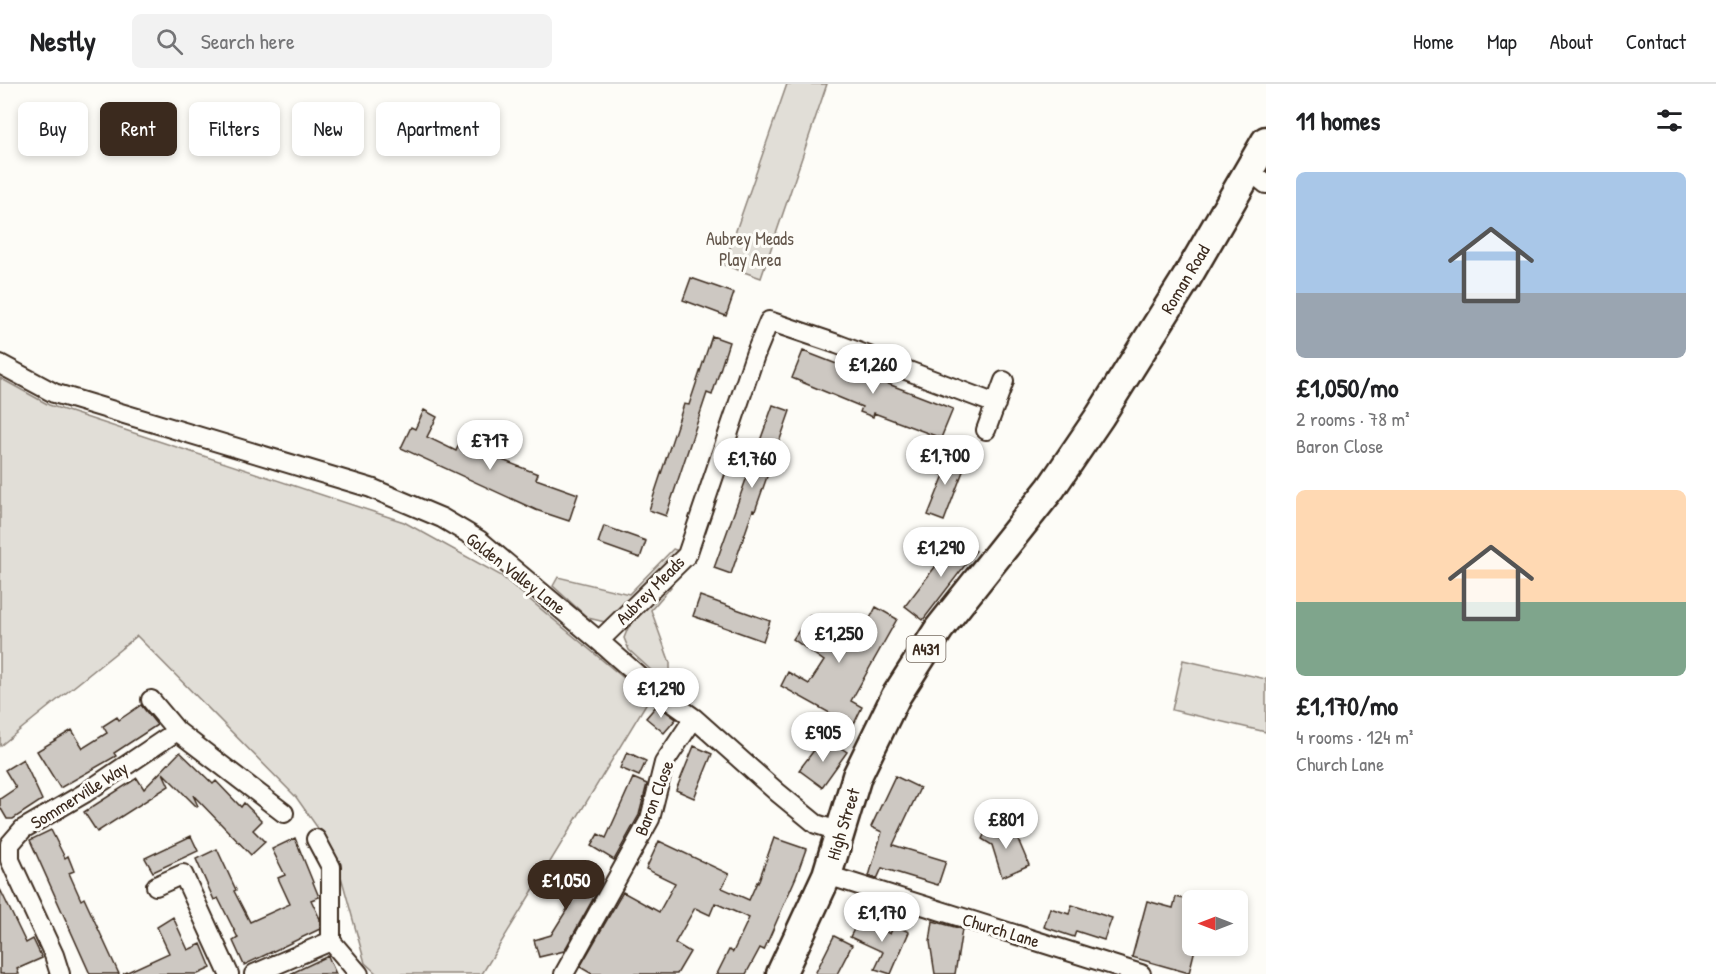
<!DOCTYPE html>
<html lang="en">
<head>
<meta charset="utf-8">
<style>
  :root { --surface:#fff; --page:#f2f2f2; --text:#202124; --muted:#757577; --line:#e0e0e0; --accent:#3b2a1e }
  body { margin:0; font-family:"Patrick Hand",sans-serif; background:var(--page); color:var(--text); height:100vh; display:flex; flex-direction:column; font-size:22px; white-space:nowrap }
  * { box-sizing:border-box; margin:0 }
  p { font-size:20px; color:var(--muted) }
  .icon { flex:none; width:33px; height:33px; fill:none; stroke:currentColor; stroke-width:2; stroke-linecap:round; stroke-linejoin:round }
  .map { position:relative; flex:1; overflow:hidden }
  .panel { display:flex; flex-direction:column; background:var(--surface); width:450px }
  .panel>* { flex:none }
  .top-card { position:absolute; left:18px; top:18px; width:570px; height:54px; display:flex; gap:12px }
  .needle { width:39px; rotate:270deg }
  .tools { position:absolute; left:1182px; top:806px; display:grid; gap:12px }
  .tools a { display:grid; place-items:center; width:66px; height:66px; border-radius:9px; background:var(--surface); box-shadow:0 3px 9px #0003; font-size:30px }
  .price { position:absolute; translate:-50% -51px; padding:0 14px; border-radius:21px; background:#fff; color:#222; font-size:20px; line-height:39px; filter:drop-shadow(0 2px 3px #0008) }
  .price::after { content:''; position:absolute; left:50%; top:36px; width:18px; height:14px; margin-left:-9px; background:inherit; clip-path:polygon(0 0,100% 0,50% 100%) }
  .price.selected { background:var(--accent); color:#fff }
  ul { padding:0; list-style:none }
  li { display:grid; align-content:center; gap:12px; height:318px; padding:0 30px }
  li span { display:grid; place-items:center; height:186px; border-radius:9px; color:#555 }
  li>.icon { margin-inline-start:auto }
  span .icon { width:108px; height:108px; fill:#fffc; stroke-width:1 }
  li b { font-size:26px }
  h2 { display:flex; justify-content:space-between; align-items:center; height:72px; padding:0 30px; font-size:26px }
  .pill { padding:0 21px; border-radius:9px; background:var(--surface); box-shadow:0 3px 9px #0003; font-size:21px; line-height:54px }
  .pill.selected { background:var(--accent); color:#fff }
  header { display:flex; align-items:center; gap:36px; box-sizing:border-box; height:84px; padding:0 30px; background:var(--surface); border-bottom:2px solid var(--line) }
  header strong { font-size:28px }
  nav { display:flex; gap:33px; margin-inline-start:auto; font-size:21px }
  .search { width:420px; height:54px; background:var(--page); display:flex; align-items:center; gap:15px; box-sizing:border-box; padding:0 21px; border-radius:9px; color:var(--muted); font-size:22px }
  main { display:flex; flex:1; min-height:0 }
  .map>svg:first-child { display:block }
  .green { fill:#e1ded7; stroke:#8e847a; stroke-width:1.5 }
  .building { fill:#cdc8c2; stroke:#3b2a1e; stroke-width:1.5 }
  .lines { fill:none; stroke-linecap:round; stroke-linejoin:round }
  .street-casing { stroke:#3b2a1e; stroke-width:22 }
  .primary-casing { stroke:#3b2a1e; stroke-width:33 }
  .street { stroke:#fdfcf7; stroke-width:18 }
  .primary { stroke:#fdfcf7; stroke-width:28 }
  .labels { text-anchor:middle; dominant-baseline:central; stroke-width:6; stroke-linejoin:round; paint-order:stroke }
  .shield { fill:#fdfcf7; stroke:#75695f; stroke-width:1.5 }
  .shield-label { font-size:16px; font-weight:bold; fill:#3b2a1e }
  .park-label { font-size:18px; fill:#64574c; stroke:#fdfcf7 }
  .street-label { font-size:18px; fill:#3b2a1e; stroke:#fdfcf7 }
</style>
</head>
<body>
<header>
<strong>Nestly</strong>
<div class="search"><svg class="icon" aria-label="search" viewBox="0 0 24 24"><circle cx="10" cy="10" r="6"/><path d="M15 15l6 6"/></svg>Search here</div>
<nav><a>Home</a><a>Map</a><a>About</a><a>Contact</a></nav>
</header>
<main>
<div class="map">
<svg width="1266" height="890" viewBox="0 0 1266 890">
  <rect width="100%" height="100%" fill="#fdfcf7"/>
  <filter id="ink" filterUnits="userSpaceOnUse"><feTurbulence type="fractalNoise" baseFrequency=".0167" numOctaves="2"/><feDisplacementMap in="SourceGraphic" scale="12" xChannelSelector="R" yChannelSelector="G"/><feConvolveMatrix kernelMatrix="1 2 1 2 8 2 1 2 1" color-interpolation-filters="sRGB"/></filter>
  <g filter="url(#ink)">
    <path class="green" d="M 787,0 L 827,0 L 761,194 L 724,181 Z
      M 0,294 L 49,321 L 404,438 L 500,491 L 649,615 L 482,890 L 377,890 L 365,879 L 334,767 L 296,713 L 137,552 L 0,662 Z
      M 673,465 L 679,467 L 618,532 L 605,538 L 588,534 L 553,502 L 558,493 L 629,510 Z
      M 669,499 L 671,503 L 651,526 L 670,579 L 670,587 L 663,597 L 629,566 L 624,554 L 628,544 Z
      M 1183,576 L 1266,595 L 1266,648 L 1172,626 Z"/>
    <path class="building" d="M 691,194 L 734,209 L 726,232 L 683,216 Z
      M 712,252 L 729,258 L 712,311 L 707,309 L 666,432 L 649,426 L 684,320 L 689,321 Z
      M 803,267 L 953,325 L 941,354 L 874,329 L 873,333 L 860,328 L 862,323 L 792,294 Z
      M 773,321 L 790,327 L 755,427 L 753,426 L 731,490 L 714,484 Z
      M 424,326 L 437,333 L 427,353 L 456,367 L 462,353 L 499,370 L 497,374 L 538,390 L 536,395 L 578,410 L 569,437 L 536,426 L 401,364 L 411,343 L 415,345 Z
      M 936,371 L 965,382 L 944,437 L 928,431 L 944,391 L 930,386 Z
      M 604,442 L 646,457 L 640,474 L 598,459 Z
      M 958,453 L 976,467 L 923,536 L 905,522 Z
      M 700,512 L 770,537 L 763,557 L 693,532 Z
      M 876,523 L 897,535 L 851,617 L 862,623 L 853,642 L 781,602 L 788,588 L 809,600 L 824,577 L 793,555 L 810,531 L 843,554 L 844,552 L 857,559 Z
      M 141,621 L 157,641 L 114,669 L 116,672 L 60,704 L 37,667 L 72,646 L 83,664 L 107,649 L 103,642 L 117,633 L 119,636 Z
      M 657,621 L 676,635 L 664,649 L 646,634 Z
      M 832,658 L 847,668 L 822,703 L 799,686 L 818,661 L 826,666 Z
      M 694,662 L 712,670 L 694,714 L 676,706 Z
      M 180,668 L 213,700 L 216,697 L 241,723 L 244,719 L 262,737 L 253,746 L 265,758 L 251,771 L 193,711 L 198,722 L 197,723 L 163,689 L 169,702 L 97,748 L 84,728 L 137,694 L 144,705 Z
      M 627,668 L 646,677 L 639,692 L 620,684 Z
      M 23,675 L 42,716 L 13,735 L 7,735 L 0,723 L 0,715 L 16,704 L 5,686 Z
      M 895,692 L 920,704 L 893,761 L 946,777 L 938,801 L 882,784 L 877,795 L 869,792 L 882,748 L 871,743 Z
      M 633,694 L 647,700 L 639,731 L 614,776 L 591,762 L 598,750 L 606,754 Z
      M 990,739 L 1017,753 L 1029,781 L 1002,793 L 992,761 L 982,755 Z
      M 51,746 L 65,774 L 68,772 L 74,787 L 69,789 L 81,816 L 84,814 L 119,890 L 90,890 L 30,756 Z
      M 191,752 L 198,767 L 153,788 L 145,774 Z
      M 295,754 L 319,813 L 311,816 L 320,835 L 320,845 L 244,881 L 233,857 L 238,854 L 218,814 L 214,816 L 196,775 L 217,765 L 236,806 L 234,807 L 250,838 L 290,820 L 278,794 L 285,791 L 272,765 Z
      M 774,754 L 806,765 L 796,793 L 764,866 L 760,864 L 746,890 L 717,890 L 729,866 L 733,868 L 749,834 L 715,819 L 710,831 L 695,824 L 675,859 L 690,868 L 677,890 L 592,890 L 580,883 L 623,808 L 659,828 L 675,799 L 646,785 L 659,757 L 729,790 L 722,804 L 749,816 L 757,798 L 758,799 Z
      M 557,782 L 598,806 L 564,867 L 539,873 L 534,856 L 551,851 L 571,819 L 545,805 Z
      M 0,805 L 26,859 L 33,855 L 42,874 L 17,885 L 19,890 L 0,890 Z
      M 1176,813 L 1192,817 L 1189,827 L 1192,828 L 1192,861 L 1196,861 L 1189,889 L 1132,873 L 1147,817 L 1173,824 Z
      M 1072,821 L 1112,834 L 1104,856 L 1076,847 L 1074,853 L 1044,843 L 1050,824 L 1069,830 Z
      M 173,833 L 188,866 L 201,860 L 211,884 L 198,890 L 123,890 L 169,869 L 157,843 Z
      M 860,834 L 890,850 L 894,841 L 909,848 L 891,890 L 875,885 L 883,868 L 850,853 Z
      M 933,837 L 962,845 L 955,890 L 935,890 L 930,858 Z
      M 834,852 L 852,861 L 837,890 L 815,890 Z
      M 328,872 L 336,890 L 290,890 Z"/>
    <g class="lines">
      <g class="street-casing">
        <path id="street" d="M 1249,86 L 1266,100
          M 0,280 L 54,309 L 371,404 L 442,434 L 479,456 L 599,557 L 656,607 L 694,634 L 777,708 L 816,740 L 841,748
          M 986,346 L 1004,297
          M 599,557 L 687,471 L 755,271 L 769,237 L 837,260 L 996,320
          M 151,616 L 177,647
          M 316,755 L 331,783 L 331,857
          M 827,791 L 1141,890
          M 156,802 L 183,790 L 229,890
          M 331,857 L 359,890
          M 60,890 L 54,871 L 10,776 L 10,760 L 23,745 L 85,709 L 177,647 L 284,729
          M 254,890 L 331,857
          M 564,890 L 650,735 L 664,679 L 694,634"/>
      </g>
      <g class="primary-casing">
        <path id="primary" d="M 781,890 L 827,791 L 857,692 L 896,612 L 939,545 L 1051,404 L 1100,332 L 1186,195 L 1266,57"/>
      </g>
      <use href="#street" class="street"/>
      <use href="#primary" class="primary"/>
    </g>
  </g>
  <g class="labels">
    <rect class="shield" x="906.5" y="552" width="39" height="26" rx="4.5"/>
    <g class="shield-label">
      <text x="926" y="565">A431</text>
    </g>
    <g class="park-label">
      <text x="750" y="154">Aubrey Meads<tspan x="750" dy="21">Play Area</tspan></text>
    </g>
    <g class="street-label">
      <text transform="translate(1185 195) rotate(-59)">Roman Road</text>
      <text transform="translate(516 489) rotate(38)">Golden Valley Lane</text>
      <text transform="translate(650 506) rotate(-45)">Aubrey Meads</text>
      <text transform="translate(79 711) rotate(-32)">Sommerville Way</text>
      <text transform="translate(654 714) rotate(-69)">Baron Close</text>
      <text transform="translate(843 740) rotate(-73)">High Street</text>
      <text transform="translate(1001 846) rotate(17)">Church Lane</text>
    </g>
  </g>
</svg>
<div class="tools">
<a><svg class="needle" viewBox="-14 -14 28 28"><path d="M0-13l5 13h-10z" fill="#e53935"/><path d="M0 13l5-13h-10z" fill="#757577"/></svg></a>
</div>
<b class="price" style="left:873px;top:311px">£1,260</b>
<b class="price" style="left:490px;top:387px">£717</b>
<b class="price" style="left:945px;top:402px">£1,700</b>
<b class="price" style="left:752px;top:405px">£1,760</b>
<b class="price" style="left:941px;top:494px">£1,290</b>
<b class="price" style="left:839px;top:580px">£1,250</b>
<b class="price" style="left:661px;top:635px">£1,290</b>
<b class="price" style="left:823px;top:679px">£905</b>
<b class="price" style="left:1006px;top:766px">£801</b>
<b class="price selected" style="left:566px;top:827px">£1,050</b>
<b class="price" style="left:882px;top:859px">£1,170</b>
<div class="top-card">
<a class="pill">Buy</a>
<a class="pill selected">Rent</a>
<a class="pill">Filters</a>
<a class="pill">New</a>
<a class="pill">Apartment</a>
</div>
</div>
<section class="panel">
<h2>11 homes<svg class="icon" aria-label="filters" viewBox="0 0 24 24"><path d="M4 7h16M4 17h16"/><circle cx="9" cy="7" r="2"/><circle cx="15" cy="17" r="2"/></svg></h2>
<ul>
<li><span style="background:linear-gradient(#a9c7e8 65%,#9aa5b1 0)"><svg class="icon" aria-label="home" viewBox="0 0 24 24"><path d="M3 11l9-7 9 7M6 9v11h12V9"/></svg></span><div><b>£1,050/mo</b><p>2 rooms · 78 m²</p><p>Baron Close</p></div></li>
<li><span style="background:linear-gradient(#ffd9b3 60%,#7fa58c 0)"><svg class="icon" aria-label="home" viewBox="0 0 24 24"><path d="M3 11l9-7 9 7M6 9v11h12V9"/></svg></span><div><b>£1,170/mo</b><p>4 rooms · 124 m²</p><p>Church Lane</p></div></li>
</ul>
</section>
</main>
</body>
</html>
